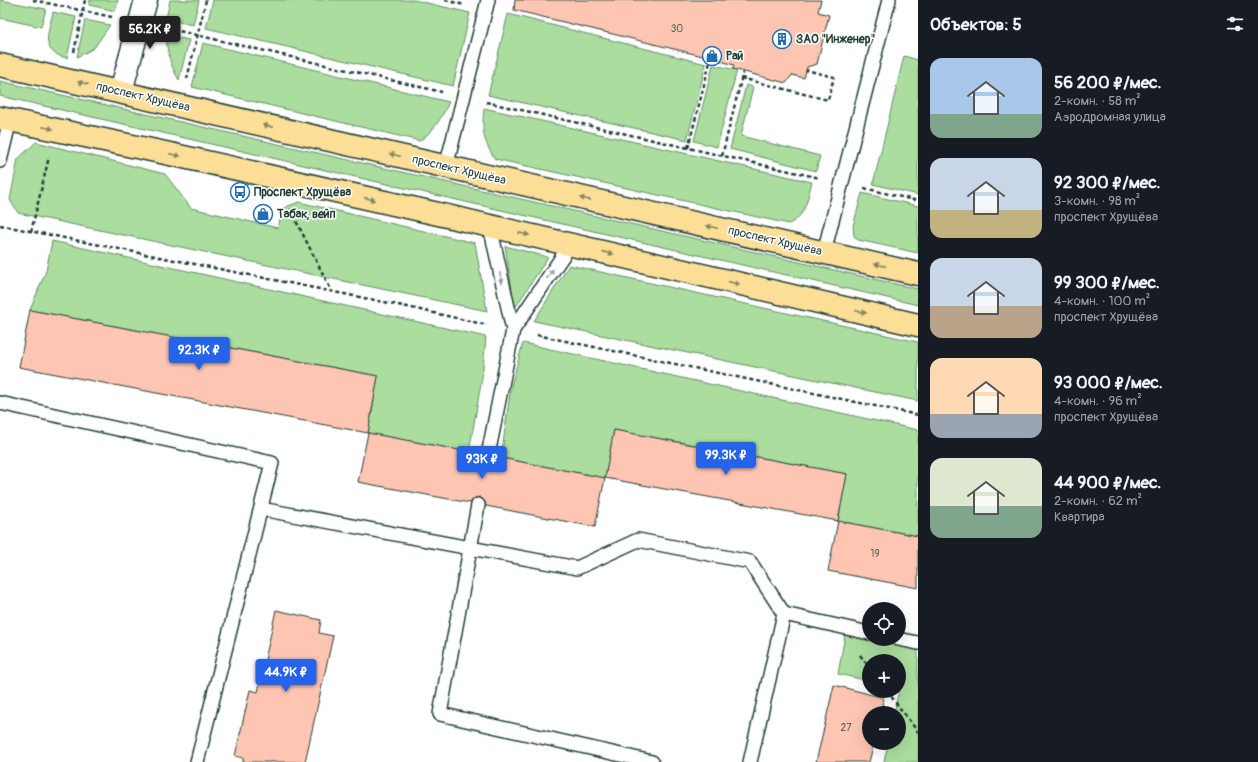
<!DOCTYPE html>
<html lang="ru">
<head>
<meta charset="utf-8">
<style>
  :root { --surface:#171b24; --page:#242831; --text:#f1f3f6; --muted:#9ea1a6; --accent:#2563eb }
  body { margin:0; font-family:Pangolin,sans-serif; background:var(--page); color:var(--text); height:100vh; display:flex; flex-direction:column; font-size:15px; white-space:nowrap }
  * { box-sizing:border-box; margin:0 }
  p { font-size:13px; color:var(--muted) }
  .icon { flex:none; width:22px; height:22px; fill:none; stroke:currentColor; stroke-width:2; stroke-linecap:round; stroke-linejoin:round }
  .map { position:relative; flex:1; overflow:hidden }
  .sheet { display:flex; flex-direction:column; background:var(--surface); width:340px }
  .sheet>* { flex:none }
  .tools { position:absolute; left:862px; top:602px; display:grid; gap:8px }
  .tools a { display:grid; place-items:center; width:44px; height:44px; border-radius:50%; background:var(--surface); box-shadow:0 4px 16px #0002; font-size:20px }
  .price { position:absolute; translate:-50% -34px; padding:0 9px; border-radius:4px; background:var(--accent); color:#fff; font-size:13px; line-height:26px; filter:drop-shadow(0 1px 2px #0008) }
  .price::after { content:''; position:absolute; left:50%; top:24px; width:12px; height:9px; margin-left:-6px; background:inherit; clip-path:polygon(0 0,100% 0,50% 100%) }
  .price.selected { background:#222; color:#fff }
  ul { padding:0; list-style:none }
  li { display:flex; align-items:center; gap:12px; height:100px; padding:0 12px }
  li span { display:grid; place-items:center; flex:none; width:112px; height:80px; border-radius:12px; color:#555 }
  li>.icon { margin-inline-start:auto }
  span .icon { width:48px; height:48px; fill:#fffc; stroke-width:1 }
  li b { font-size:17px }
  h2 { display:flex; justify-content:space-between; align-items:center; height:48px; padding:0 12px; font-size:17px }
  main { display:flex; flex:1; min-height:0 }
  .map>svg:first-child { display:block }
  .green { fill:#aadd9e; stroke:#648d69 }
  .building { fill:#fec6b2; stroke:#1f3d34 }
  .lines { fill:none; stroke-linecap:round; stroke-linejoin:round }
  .service-casing { stroke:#1f3d34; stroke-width:16 }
  .tertiary-casing { stroke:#1f3d34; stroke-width:25 }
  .primary-casing { stroke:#1f3d34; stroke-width:25 }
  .path { stroke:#1f3d34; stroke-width:2.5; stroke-dasharray:4 3; stroke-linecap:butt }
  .service { stroke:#fff; stroke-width:13 }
  .tertiary { stroke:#fff; stroke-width:22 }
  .primary { stroke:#fdde96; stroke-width:22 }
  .oneway { fill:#838560 }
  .oneway2 { fill:#8f9e9a }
  .labels { text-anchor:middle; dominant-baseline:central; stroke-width:3; stroke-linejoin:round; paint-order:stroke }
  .number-label { font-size:10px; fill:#575f54 }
  .poi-label { font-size:12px; font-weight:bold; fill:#1f3d34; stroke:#fff; text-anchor:start }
  .street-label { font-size:12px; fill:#1f3d34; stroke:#fff }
</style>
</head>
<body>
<main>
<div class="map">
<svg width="918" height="762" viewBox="0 0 918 762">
  <rect width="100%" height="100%" fill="#fff"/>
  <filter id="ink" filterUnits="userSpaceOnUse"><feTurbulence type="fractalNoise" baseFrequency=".025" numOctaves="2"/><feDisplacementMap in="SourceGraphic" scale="8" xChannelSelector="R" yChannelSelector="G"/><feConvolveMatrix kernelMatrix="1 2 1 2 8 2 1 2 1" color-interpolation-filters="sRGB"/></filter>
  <g filter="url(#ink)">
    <path class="green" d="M 0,0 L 46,9 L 41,27 L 0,18 Z
      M 90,0 L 118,0 L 115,11 L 89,5 Z
      M 170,0 L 199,0 L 193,25 L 166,19 Z
      M 213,0 L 414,0 L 470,13 L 453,86 L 206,28 Z
      M 53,12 L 76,17 L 67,58 C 39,52 48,34 53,12 Z
      M 508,14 L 706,64 L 687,140 L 488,95 Z
      M 85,20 L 110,25 L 94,48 L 77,57 Z
      M 166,35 L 189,40 L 179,80 C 170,65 167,52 166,35 Z
      M 203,43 L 449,102 C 441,119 435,129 420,141 L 192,87 Z
      M 904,56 L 918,60 L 918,195 L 873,184 Z
      M 713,65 L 737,70 L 717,147 L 694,141 Z
      M 0,81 L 918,289 L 918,305 L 0,96 Z
      M 746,85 L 753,87 L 741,136 L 820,156 L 816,171 L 730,149 Z
      M 484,108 L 812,182 C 807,199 806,216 789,224 L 495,159 C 482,139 482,131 484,108 Z
      M 36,142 L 165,174 L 191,208 L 278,228 L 283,208 L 299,202 L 475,243 L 487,311 L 18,213 L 10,200 L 18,159 Z
      M 862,193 L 918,206 L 918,253 L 858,240 L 854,236 L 853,226 Z
      M 52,241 L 486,337 L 482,378 L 469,452 L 368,433 L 378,376 L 30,310 L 46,271 Z
      M 505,246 L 548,257 L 515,308 Z
      M 569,265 L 918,342 L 918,401 L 534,321 Z
      M 523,343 L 918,430 L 918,536 L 838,521 L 847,474 L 614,430 L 605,478 L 501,458 L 511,386 Z
      M 845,635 L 918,648 L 918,762 L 884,762 L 888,743 L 899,743 L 899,713 L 894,713 L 899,689 L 899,661 L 869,661 L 869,681 L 838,674 Z"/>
    <path class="building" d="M 515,0 L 821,0 L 818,12 L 829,15 L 817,64 L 807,67 L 804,78 L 792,75 L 786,83 L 733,69 L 734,65 L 711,58 L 514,10 Z
      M 30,310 L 378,376 L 368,433 L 19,367 Z
      M 614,430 L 847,474 L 838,521 L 605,478 Z
      M 368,433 L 480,454 L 482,461 L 487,463 L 494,461 L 496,457 L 605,478 L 595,527 L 486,506 L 485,502 L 480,497 L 475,498 L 470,503 L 358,482 Z
      M 838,521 L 918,536 L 918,588 L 828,571 Z
      M 276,610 L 321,620 L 319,633 L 333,636 L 305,762 L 243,762 L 243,758 L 235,756 L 250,690 L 258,692 Z
      M 834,685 L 884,698 L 880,713 L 869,713 L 869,743 L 874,743 L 869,762 L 816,762 Z"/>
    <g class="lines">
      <g class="service-casing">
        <path id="service" d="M 0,161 L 10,120
          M 446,167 L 488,0
          M 490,226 L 513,330
          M 824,252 L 889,0
          M 0,403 L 272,463 L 197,762
          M 488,455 L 513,330 L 570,245
          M 478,505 L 440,714 L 652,762
          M 261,509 L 577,568 L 638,540 L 750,562 L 784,614 L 869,633
          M 898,639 L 918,643
          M 750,762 L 784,614"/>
      </g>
      <g class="tertiary-casing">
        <path id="tertiary" d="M 121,91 L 146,0"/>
      </g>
      <g class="primary-casing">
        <path id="primary" d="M 0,65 L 918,274
          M 0,118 L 170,154 L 434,213 L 918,325"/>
      </g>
      <path class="path" d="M 33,0 L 112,17
        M 445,0 L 464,5
        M 166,28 L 442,92
        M 74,52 L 85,0
        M 741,78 L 828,100 L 834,77 L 806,70
        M 187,79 L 206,0
        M 486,102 L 820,178
        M 688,148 L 711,58
        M 722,156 L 743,72
        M 864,188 L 918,201
        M 290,209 L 332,292
        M 0,225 L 394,304 L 487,325
        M 31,232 L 49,157
        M 537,335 L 918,415
        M 860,655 L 869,667
        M 887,691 L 918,732"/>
      <use href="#service" class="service"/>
      <use href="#tertiary" class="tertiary"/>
      <use href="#primary" class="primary"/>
    </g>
    <defs><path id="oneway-solid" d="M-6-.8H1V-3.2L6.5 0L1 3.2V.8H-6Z"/></defs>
    <g class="oneway">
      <use href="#oneway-solid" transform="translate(83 83) rotate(-168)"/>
      <use href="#oneway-solid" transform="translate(268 126) rotate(-167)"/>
      <use href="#oneway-solid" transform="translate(48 128) rotate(12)"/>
      <use href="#oneway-solid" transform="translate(175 155) rotate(13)"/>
      <use href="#oneway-solid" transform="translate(395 155) rotate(-167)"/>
      <use href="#oneway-solid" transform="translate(370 199) rotate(13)"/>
      <use href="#oneway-solid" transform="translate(585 199) rotate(-167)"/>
      <use href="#oneway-solid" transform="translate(712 227) rotate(-167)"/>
      <use href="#oneway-solid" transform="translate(524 234) rotate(13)"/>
      <use href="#oneway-solid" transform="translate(608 253) rotate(13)"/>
      <use href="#oneway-solid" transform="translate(880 265) rotate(-167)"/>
      <use href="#oneway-solid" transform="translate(734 283) rotate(13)"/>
      <use href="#oneway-solid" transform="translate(861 312) rotate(13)"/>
    </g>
    <g class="oneway2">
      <use href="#oneway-solid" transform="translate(550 274) rotate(-56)"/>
      <use href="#oneway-solid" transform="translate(501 278) rotate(78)"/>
    </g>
  </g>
  <defs>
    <g id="building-ring" transform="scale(1)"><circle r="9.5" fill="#fff" stroke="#1f6fb2" stroke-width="1.5"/><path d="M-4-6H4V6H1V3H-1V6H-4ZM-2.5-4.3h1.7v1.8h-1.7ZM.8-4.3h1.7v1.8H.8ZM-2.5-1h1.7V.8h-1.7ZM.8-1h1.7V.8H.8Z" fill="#1f6fb2"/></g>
    <g id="shop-ring" transform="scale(1)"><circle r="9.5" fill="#fff" stroke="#1f6fb2" stroke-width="1.5"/><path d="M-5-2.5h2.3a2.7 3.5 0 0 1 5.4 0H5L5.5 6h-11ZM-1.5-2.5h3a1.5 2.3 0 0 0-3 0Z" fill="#1f6fb2"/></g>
    <g id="bus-ring" transform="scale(1)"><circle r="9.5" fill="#fff" stroke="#1f6fb2" stroke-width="1.5"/><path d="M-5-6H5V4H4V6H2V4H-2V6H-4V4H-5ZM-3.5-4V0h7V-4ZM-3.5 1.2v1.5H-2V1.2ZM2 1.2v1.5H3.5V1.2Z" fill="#1f6fb2"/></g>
  </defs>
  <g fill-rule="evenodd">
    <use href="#building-ring" x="782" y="39"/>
    <use href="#shop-ring" x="712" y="56"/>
    <use href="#bus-ring" x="240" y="192"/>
    <use href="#shop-ring" x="263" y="214"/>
  </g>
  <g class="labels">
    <g class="number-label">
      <text x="677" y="29">30</text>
      <text x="875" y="554">19</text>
      <text x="846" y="728">27</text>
    </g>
    <g class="poi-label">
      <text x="796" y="39">ЗАО "Инженер"</text>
      <text x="726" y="56">Рай</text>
      <text x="254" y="192">Проспект Хрущёва</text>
      <text x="277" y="214">Табак, вейп</text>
    </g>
    <g class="street-label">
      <text transform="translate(143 97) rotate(13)">проспект Хрущёва</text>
      <text transform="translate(459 170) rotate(13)">проспект Хрущёва</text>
      <text transform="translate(775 241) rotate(13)">проспект Хрущёва</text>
    </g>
  </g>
</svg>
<div class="tools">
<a><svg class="icon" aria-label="locate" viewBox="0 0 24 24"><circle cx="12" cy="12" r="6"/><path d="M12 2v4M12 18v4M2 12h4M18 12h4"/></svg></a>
<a>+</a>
<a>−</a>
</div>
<b class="price selected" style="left:150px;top:50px">56.2K ₽</b>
<b class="price" style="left:199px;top:371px">92.3K ₽</b>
<b class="price" style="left:726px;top:476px">99.3K ₽</b>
<b class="price" style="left:482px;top:480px">93K ₽</b>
<b class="price" style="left:286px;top:693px">44.9K ₽</b>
</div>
<section class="sheet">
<h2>Объектов: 5<svg class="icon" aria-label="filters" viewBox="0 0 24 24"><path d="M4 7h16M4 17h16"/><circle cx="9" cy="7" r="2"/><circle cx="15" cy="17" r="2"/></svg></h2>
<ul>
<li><span style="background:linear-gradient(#a9c7e8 70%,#7fa58c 0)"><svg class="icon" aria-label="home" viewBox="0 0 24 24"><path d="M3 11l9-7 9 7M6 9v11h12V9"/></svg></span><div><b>56 200 ₽/мес.</b><p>2-комн. · 58 m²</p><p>Аэродромная улица</p></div></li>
<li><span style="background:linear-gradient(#c9d6e8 65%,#c2b280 0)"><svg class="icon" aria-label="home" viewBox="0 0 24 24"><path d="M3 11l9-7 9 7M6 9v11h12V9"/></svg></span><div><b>92 300 ₽/мес.</b><p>3-комн. · 98 m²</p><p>проспект Хрущёва</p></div></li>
<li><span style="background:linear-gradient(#c9d6e8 60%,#b9a48a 0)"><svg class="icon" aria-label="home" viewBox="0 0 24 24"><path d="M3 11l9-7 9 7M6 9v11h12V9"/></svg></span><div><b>99 300 ₽/мес.</b><p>4-комн. · 100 m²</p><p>проспект Хрущёва</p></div></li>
<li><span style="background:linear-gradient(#ffd9b3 70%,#9aa5b1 0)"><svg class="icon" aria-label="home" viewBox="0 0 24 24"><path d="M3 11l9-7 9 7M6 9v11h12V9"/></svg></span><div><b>93 000 ₽/мес.</b><p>4-комн. · 96 m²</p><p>проспект Хрущёва</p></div></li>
<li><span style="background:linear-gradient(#dfe7d0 60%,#7fa58c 0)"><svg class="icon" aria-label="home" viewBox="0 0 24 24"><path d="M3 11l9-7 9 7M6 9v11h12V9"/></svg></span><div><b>44 900 ₽/мес.</b><p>2-комн. · 62 m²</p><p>Квартира</p></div></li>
</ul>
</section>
</main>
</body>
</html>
